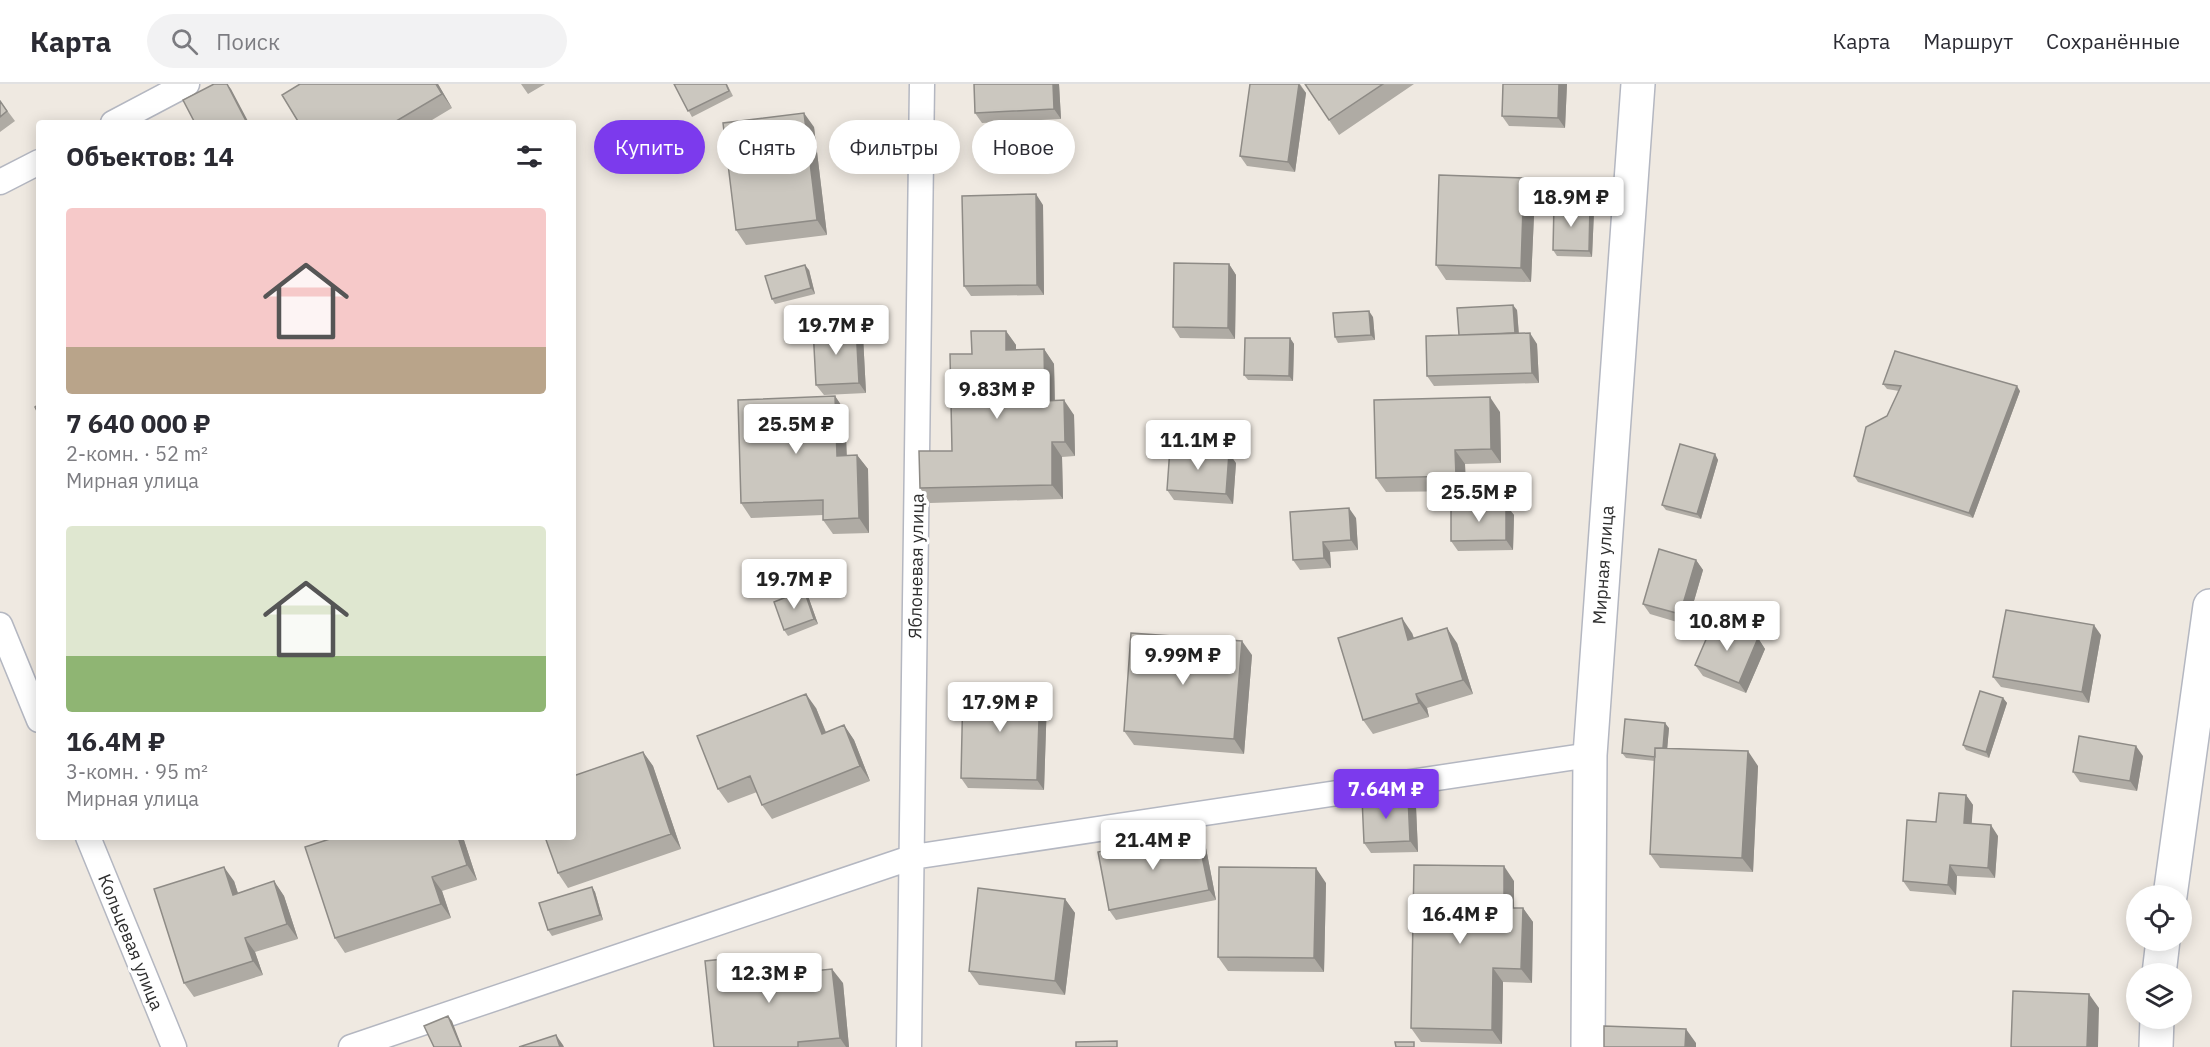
<!DOCTYPE html>
<html lang="ru">
<head>
<meta charset="utf-8">
<style>
  :root { --surface:#fff; --page:#f2f2f3; --text:#2b2b33; --muted:#7c7c81; --line:#e1e1e2; --accent:#7c3aed }
  body { margin:0; font-family:"IBM Plex Sans",sans-serif; background:var(--page); color:var(--text); height:100vh; display:flex; flex-direction:column; font-size:22px; white-space:nowrap }
  * { box-sizing:border-box; margin:0 }
  p { font-size:20px; color:var(--muted) }
  .icon { flex:none; width:33px; height:33px; fill:none; stroke:currentColor; stroke-width:2; stroke-linecap:round; stroke-linejoin:round }
  .map { position:relative; flex:1; overflow:hidden }
  .side { position:absolute; left:36px; top:36px; width:540px; height:720px; display:flex; flex-direction:column; background:var(--surface); border-radius:6px; box-shadow:0 3px 15px #0003 }
  .side>* { flex:none }
  .hud { position:absolute; left:594px; top:36px; width:570px; height:54px; display:flex; gap:12px }
  .buttons { position:absolute; left:2126px; top:801px; display:grid; gap:12px }
  .buttons a { display:grid; place-items:center; width:66px; height:66px; border-radius:50%; background:var(--surface); box-shadow:0 3px 15px #0003; font-size:30px }
  .price { position:absolute; translate:-50% -51px; padding:0 14px; border-radius:6px; background:#fff; color:#222; font-size:20px; line-height:39px; filter:drop-shadow(0 2px 3px #0008) }
  .price::after { content:''; position:absolute; left:50%; top:36px; width:18px; height:14px; margin-left:-9px; background:inherit; clip-path:polygon(0 0,100% 0,50% 100%) }
  .price.active { background:var(--accent); color:#fff }
  ul { padding:0; list-style:none }
  li { display:grid; align-content:center; gap:12px; height:318px; padding:0 30px }
  li span { display:grid; place-items:center; height:186px; border-radius:6px; color:#555 }
  li>.icon { margin-inline-start:auto }
  span .icon { width:108px; height:108px; fill:#fffc; stroke-width:1 }
  li b { font-size:26px }
  h2 { display:flex; justify-content:space-between; align-items:center; height:72px; padding:0 30px; font-size:26px }
  .tag { padding:0 21px; border-radius:27px; background:var(--surface); box-shadow:0 3px 15px #0003; font-size:21px; line-height:54px }
  .tag.active { background:var(--accent); color:#fff }
  header { display:flex; align-items:center; gap:36px; box-sizing:border-box; height:84px; padding:0 30px; background:var(--surface); border-bottom:2px solid var(--line) }
  header strong { font-size:28px }
  nav { display:flex; gap:33px; margin-inline-start:auto; font-size:21px }
  .search { width:420px; height:54px; background:var(--page); display:flex; align-items:center; gap:15px; box-sizing:border-box; padding:0 21px; border-radius:33px; color:var(--muted); font-size:22px }
  .map>svg:first-child { display:block }
  .lines { fill:none; stroke-linecap:round; stroke-linejoin:round }
  .lane-casing { stroke:#b4b7c1; stroke-width:27 }
  .street-casing { stroke:#b4b7c1; stroke-width:36 }
  .lane { stroke:#fff; stroke-width:24 }
  .street { stroke:#fff; stroke-width:33 }
  .wall { fill:#afaba4 }
  .shaded-wall { fill:#8e8b86 }
  .building { fill:#cbc7bf; stroke:#8e8b86; stroke-width:1.5 }
  .labels { text-anchor:middle; dominant-baseline:central; stroke-width:6; stroke-linejoin:round; paint-order:stroke }
  .street-label { font-size:18px; fill:#2e2e2e; stroke:#fff }
</style>
</head>
<body>
<header>
<strong>Карта</strong>
<div class="search"><svg class="icon" aria-label="search" viewBox="0 0 24 24"><circle cx="10" cy="10" r="6"/><path d="M15 15l6 6"/></svg>Поиск</div>
<nav><a>Карта</a><a>Маршрут</a><a>Сохранённые</a></nav>
</header>
<div class="map">
<svg width="2210" height="963" viewBox="0 0 2210 963">
  <rect width="100%" height="100%" fill="#efe9e1"/>
  <g class="lines">
    <g class="lane-casing">
      <path id="lane" d="M 113,39 L 187,0
        M 0,98 L 39,78
        M 0,541 L 39,636
        M 88,753 L 174,963
        M 351,963 L 913,773 L 1590,671
        M 909,963 L 922,0"/>
    </g>
    <g class="street-casing">
      <path id="street" d="M 2170,812 L 2210,522
        M 2159,890 L 2163,856
        M 1588,963 L 1590,671 L 1638,0
        M 2156,963 L 2157,934"/>
    </g>
    <use href="#lane" class="lane"/>
    <use href="#street" class="street"/>
  </g>
  <path class="wall" d="M 438,0 L 452,24 L 427,39 L 299,39 Z
    M 521,0 L 545,0 L 528,10 Z
    M 674,0 L 727,0 L 733,12 L 692,33 Z
    M 1059,0 L 1061,35 L 982,39 L 975,29 Z
    M 1250,0 L 1300,0 L 1306,9 L 1295,88 L 1247,82 L 1240,72 Z
    M 1305,0 L 1414,0 L 1339,51 Z
    M 1503,0 L 1567,0 L 1565,44 L 1509,42 L 1502,32 Z
    M 0,17 L 15,37 L 0,48 Z
    M 814,43 L 827,151 L 746,161 L 736,146 Z
    M 1524,94 L 1535,109 L 1531,198 L 1446,196 L 1436,181 Z
    M 1043,121 L 1044,211 L 971,212 L 964,202 Z
    M 1594,127 L 1592,173 L 1557,172 L 1553,166 Z
    M 1229,180 L 1236,191 L 1235,255 L 1180,254 L 1173,243 Z
    M 809,186 L 815,210 L 775,220 L 772,215 Z
    M 1517,226 L 1519,250 L 1537,260 L 1539,299 L 1434,302 L 1427,292 L 1459,251 Z
    M 1373,233 L 1375,256 L 1338,259 L 1335,253 Z
    M 1006,247 L 1016,261 L 1016,266 L 1044,265 L 1054,280 L 1055,317 L 1074,331 L 1075,372 L 1062,373 L 1063,415 L 930,419 L 920,404 L 952,367 L 972,270 Z
    M 863,252 L 866,309 L 824,311 L 816,301 Z
    M 1290,254 L 1294,260 L 1293,297 L 1248,296 L 1244,291 Z
    M 1883,300 L 2020,307 L 1973,434 L 1858,398 L 1854,392 L 1887,332 L 1899,307 L 1887,305 Z
    M 835,312 L 845,327 L 847,371 L 857,371 L 868,385 L 869,449 L 833,450 L 823,436 L 823,431 L 751,434 L 741,419 Z
    M 1500,328 L 1501,379 L 1465,380 L 1466,407 L 1386,408 L 1376,394 Z
    M 1715,370 L 1718,376 L 1701,435 L 1666,426 L 1662,421 Z
    M 1236,379 L 1233,420 L 1174,416 L 1167,406 Z
    M 1506,421 L 1514,431 L 1513,466 L 1458,467 L 1451,457 Z
    M 1356,434 L 1358,466 L 1330,468 L 1331,484 L 1300,486 L 1293,476 Z
    M 1696,476 L 1703,486 L 1687,541 L 1650,530 L 1643,520 Z
    M 804,506 L 808,512 L 818,540 L 788,552 L 784,546 Z
    M 1412,549 L 1414,554 L 1457,559 L 1473,610 L 1427,624 L 1429,633 L 1373,650 L 1363,636 Z
    M 2101,551 L 2089,619 L 2001,603 L 1993,593 Z
    M 1758,554 L 1765,565 L 1746,609 L 1703,592 L 1695,581 Z
    M 1252,571 L 1244,670 L 1134,661 L 1124,647 Z
    M 1040,605 L 1047,615 L 1044,706 L 968,704 L 961,694 Z
    M 2003,614 L 2007,619 L 1989,674 L 1966,666 L 1963,661 Z
    M 816,624 L 826,648 L 844,641 L 854,656 L 870,697 L 772,735 L 762,721 L 757,708 L 728,719 L 718,705 Z
    M 1669,644 L 1667,665 L 1758,682 L 1753,788 L 1660,784 L 1650,770 L 1655,677 L 1626,674 L 1622,669 Z
    M 643,668 L 653,682 L 681,765 L 568,804 L 558,789 Z
    M 2143,672 L 2137,707 L 2080,698 L 2073,688 Z
    M 1966,711 L 1973,721 L 1971,740 L 1998,752 L 1995,794 L 1957,792 L 1956,811 L 1910,807 L 1903,797 L 1936,738 Z
    M 1416,723 L 1418,768 L 1371,769 L 1364,759 Z
    M 1197,748 L 1205,759 L 1216,816 L 1116,836 L 1109,826 Z
    M 463,753 L 477,796 L 442,807 L 451,834 L 345,869 L 335,854 Z
    M 234,797 L 238,809 L 274,797 L 284,812 L 298,855 L 255,868 L 263,891 L 194,913 L 184,899 Z
    M 1514,797 L 1514,824 L 1523,824 L 1533,838 L 1532,899 L 1503,898 L 1502,960 L 1421,958 L 1411,944 Z
    M 1326,799 L 1324,888 L 1228,887 L 1218,873 Z
    M 592,803 L 595,808 L 603,836 L 552,852 L 548,846 Z
    M 1065,815 L 1075,829 L 1065,911 L 979,901 L 969,887 Z
    M 772,870 L 782,884 L 783,890 L 843,899 L 849,963 L 714,963 Z"/>
  <path class="shaded-wall" d="M 227,0 L 231,5 L 249,39 L 247,39 Z
    M 436,0 L 438,0 L 452,24 L 442,10 Z
    M 1053,0 L 1059,0 L 1061,35 L 1054,25 Z
    M 1299,0 L 1306,9 L 1295,88 L 1288,78 Z
    M 1559,0 L 1567,0 L 1565,44 L 1558,34 Z
    M 804,29 L 814,43 L 827,151 L 817,136 Z
    M 1524,94 L 1535,109 L 1531,198 L 1521,184 Z
    M 1036,110 L 1043,121 L 1044,211 L 1037,201 Z
    M 1590,121 L 1594,127 L 1592,173 L 1589,167 Z
    M 1229,180 L 1236,191 L 1235,255 L 1228,244 Z
    M 805,181 L 809,186 L 815,210 L 811,204 Z
    M 1513,221 L 1517,226 L 1519,254 L 1515,249 Z
    M 1369,227 L 1373,233 L 1375,256 L 1371,251 Z
    M 856,242 L 863,252 L 866,309 L 859,299 Z
    M 1006,247 L 1016,261 L 1016,281 L 1006,266 Z
    M 1530,249 L 1537,260 L 1539,299 L 1532,289 Z
    M 1290,254 L 1294,260 L 1293,297 L 1289,292 Z
    M 1044,265 L 1054,280 L 1055,331 L 1045,317 Z
    M 2017,302 L 2020,307 L 1973,434 L 1969,429 Z
    M 835,312 L 845,327 L 847,386 L 837,372 Z
    M 1490,313 L 1500,328 L 1501,379 L 1491,365 Z
    M 1064,316 L 1074,331 L 1075,372 L 1065,358 Z
    M 1052,358 L 1062,373 L 1063,415 L 1052,401 Z
    M 1455,366 L 1465,380 L 1466,407 L 1456,392 Z
    M 1229,369 L 1236,379 L 1233,420 L 1226,410 Z
    M 1715,370 L 1718,376 L 1701,435 L 1697,430 Z
    M 857,371 L 868,385 L 869,449 L 859,434 Z
    M 1506,421 L 1514,431 L 1513,466 L 1506,456 Z
    M 1349,424 L 1356,434 L 1358,466 L 1351,456 Z
    M 1323,458 L 1330,468 L 1331,484 L 1324,474 Z
    M 1696,476 L 1703,486 L 1687,541 L 1680,530 Z
    M 804,506 L 808,512 L 818,540 L 814,535 Z
    M 1402,534 L 1412,549 L 1419,570 L 1408,556 Z
    M 2094,541 L 2101,551 L 2089,619 L 2082,608 Z
    M 1447,544 L 1457,559 L 1473,610 L 1463,596 Z
    M 1758,554 L 1765,565 L 1746,609 L 1739,599 Z
    M 1242,557 L 1252,571 L 1244,670 L 1234,655 Z
    M 1040,605 L 1047,615 L 1044,706 L 1037,696 Z
    M 806,610 L 816,624 L 832,664 L 822,650 Z
    M 1416,610 L 1427,624 L 1429,633 L 1419,619 Z
    M 2003,614 L 2007,619 L 1989,674 L 1986,668 Z
    M 1665,639 L 1669,644 L 1666,679 L 1662,673 Z
    M 844,641 L 854,656 L 870,697 L 860,682 Z
    M 2136,662 L 2143,672 L 2137,707 L 2130,697 Z
    M 1748,667 L 1758,682 L 1753,788 L 1742,774 Z
    M 643,668 L 653,682 L 681,765 L 671,750 Z
    M 1966,711 L 1973,721 L 1971,750 L 1964,739 Z
    M 1408,713 L 1416,723 L 1418,768 L 1410,757 Z
    M 1991,741 L 1998,752 L 1995,794 L 1988,784 Z
    M 1197,748 L 1205,759 L 1216,816 L 1209,806 Z
    M 458,753 L 463,753 L 477,796 L 467,781 Z
    M 1950,781 L 1957,792 L 1956,811 L 1948,801 Z
    M 1504,782 L 1514,797 L 1514,838 L 1504,824 Z
    M 224,783 L 234,797 L 243,825 L 233,811 Z
    M 1316,784 L 1326,799 L 1324,888 L 1314,874 Z
    M 432,793 L 442,807 L 451,834 L 441,820 Z
    M 274,797 L 284,812 L 298,855 L 287,840 Z
    M 592,803 L 595,808 L 603,836 L 600,831 Z
    M 1065,815 L 1075,829 L 1065,911 L 1055,897 Z
    M 1523,824 L 1533,838 L 1532,899 L 1521,885 Z
    M 245,854 L 255,868 L 263,891 L 253,877 Z
    M 772,870 L 782,884 L 784,905 L 774,891 Z
    M 1493,884 L 1503,898 L 1502,960 L 1492,946 Z
    M 832,885 L 843,899 L 849,963 L 846,963 L 840,954 Z
    M 2089,910 L 2099,924 L 2098,963 L 2087,963 Z
    M 448,932 L 452,937 L 462,963 L 461,963 Z
    M 1686,945 L 1696,959 L 1696,963 L 1685,963 Z
    M 556,951 L 563,961 L 564,963 L 560,963 Z"/>
  <path class="building" d="M 214,0 L 227,0 L 247,39 L 195,39 L 183,16 Z
    M 300,0 L 436,0 L 442,10 L 393,39 L 299,39 L 282,11 Z
    M 674,0 L 726,0 L 729,7 L 688,27 Z
    M 974,0 L 1053,0 L 1054,25 L 975,29 Z
    M 1250,0 L 1299,0 L 1288,78 L 1240,72 Z
    M 1305,0 L 1383,0 L 1329,36 Z
    M 1503,0 L 1559,0 L 1558,34 L 1502,32 Z
    M 0,17 L 7,27 L 0,33 Z
    M 804,29 L 817,136 L 736,146 L 723,39 Z
    M 1439,91 L 1524,94 L 1521,184 L 1436,181 Z
    M 1036,110 L 1037,201 L 964,202 L 962,112 Z
    M 1554,120 L 1590,121 L 1589,167 L 1553,166 Z
    M 1174,179 L 1229,180 L 1228,244 L 1173,243 Z
    M 805,181 L 811,204 L 772,215 L 765,192 Z
    M 1513,221 L 1515,249 L 1459,251 L 1457,224 Z
    M 1369,227 L 1371,251 L 1335,253 L 1333,229 Z
    M 856,242 L 859,299 L 816,301 L 813,244 Z
    M 971,247 L 1006,247 L 1006,266 L 1044,265 L 1045,317 L 1064,316 L 1065,358 L 1052,358 L 1052,401 L 920,404 L 919,367 L 952,367 L 950,270 L 972,270 Z
    M 1530,249 L 1532,289 L 1427,292 L 1426,252 Z
    M 1245,254 L 1290,254 L 1289,292 L 1244,291 Z
    M 1895,267 L 2017,302 L 1969,429 L 1854,392 L 1866,343 L 1887,332 L 1901,302 L 1883,300 Z
    M 835,312 L 837,372 L 857,371 L 859,434 L 823,436 L 823,416 L 741,419 L 738,316 Z
    M 1490,313 L 1491,365 L 1455,366 L 1456,392 L 1376,394 L 1374,316 Z
    M 39,320 L 39,331 L 35,323 Z
    M 1680,360 L 1715,370 L 1697,430 L 1662,421 Z
    M 1170,364 L 1229,369 L 1226,410 L 1167,406 Z
    M 1506,421 L 1506,456 L 1451,457 L 1451,422 Z
    M 1349,424 L 1351,456 L 1323,458 L 1324,474 L 1293,476 L 1290,428 Z
    M 1659,465 L 1696,476 L 1680,530 L 1643,520 Z
    M 804,506 L 814,535 L 784,546 L 774,518 Z
    M 2006,526 L 2094,541 L 2082,608 L 1993,593 Z
    M 1402,534 L 1408,556 L 1447,544 L 1463,596 L 1416,610 L 1419,619 L 1363,636 L 1338,554 Z
    M 1714,537 L 1758,554 L 1739,599 L 1695,581 Z
    M 1131,549 L 1242,557 L 1234,655 L 1124,647 Z
    M 963,603 L 1040,605 L 1037,696 L 961,694 Z
    M 1980,607 L 2003,614 L 1986,668 L 1963,661 Z
    M 806,610 L 822,650 L 844,641 L 860,682 L 762,721 L 750,692 L 718,705 L 697,652 Z
    M 1625,635 L 1665,639 L 1663,664 L 1655,664 L 1655,673 L 1622,669 Z
    M 2079,652 L 2136,662 L 2130,697 L 2073,688 Z
    M 1655,664 L 1748,667 L 1742,774 L 1650,770 Z
    M 643,668 L 671,750 L 558,789 L 545,753 L 573,753 L 573,692 Z
    M 1939,709 L 1966,711 L 1964,739 L 1991,741 L 1988,784 L 1950,781 L 1948,801 L 1903,797 L 1907,736 L 1936,738 Z
    M 1408,713 L 1410,757 L 1364,759 L 1362,714 Z
    M 1197,748 L 1209,806 L 1109,826 L 1098,768 Z
    M 336,753 L 458,753 L 467,781 L 432,793 L 441,820 L 335,854 L 305,763 Z
    M 1414,781 L 1504,782 L 1504,824 L 1523,824 L 1521,885 L 1493,884 L 1492,946 L 1411,944 Z
    M 224,783 L 233,811 L 274,797 L 287,840 L 245,854 L 253,877 L 184,899 L 154,805 Z
    M 1219,783 L 1316,784 L 1314,874 L 1218,873 Z
    M 592,803 L 600,831 L 548,846 L 539,819 Z
    M 978,804 L 1065,815 L 1055,897 L 969,887 Z
    M 772,870 L 774,891 L 832,885 L 840,954 L 798,958 L 798,963 L 714,963 L 705,877 Z
    M 2013,907 L 2089,910 L 2087,963 L 2011,963 Z
    M 448,932 L 461,963 L 434,963 L 424,942 Z
    M 1604,942 L 1686,945 L 1685,963 L 1604,963 Z
    M 556,951 L 560,963 L 519,963 Z
    M 1117,957 L 1117,963 L 1076,963 L 1076,958 Z
    M 1395,958 L 1414,958 L 1414,963 L 1396,963 Z"/>
  <g class="labels">
    <g class="street-label">
      <text transform="translate(1603 481) rotate(-86)">Мирная улица</text>
      <text transform="translate(916 482) rotate(-89)">Яблоневая улица</text>
      <text transform="translate(131 858) rotate(68)">Кольцевая улица</text>
    </g>
  </g>
</svg>
<div class="buttons">
<a><svg class="icon" aria-label="locate" viewBox="0 0 24 24"><circle cx="12" cy="12" r="6"/><path d="M12 2v4M12 18v4M2 12h4M18 12h4"/></svg></a>
<a><svg class="icon" aria-label="layers" viewBox="0 0 24 24"><path d="M12 4l9 5-9 5-9-5zM3 14l9 5 9-5"/></svg></a>
</div>
<b class="price" style="left:1571px;top:144px">18.9M ₽</b>
<b class="price" style="left:836px;top:272px">19.7M ₽</b>
<b class="price" style="left:997px;top:336px">9.83M ₽</b>
<b class="price" style="left:796px;top:371px">25.5M ₽</b>
<b class="price" style="left:1198px;top:387px">11.1M ₽</b>
<b class="price" style="left:1479px;top:439px">25.5M ₽</b>
<b class="price" style="left:794px;top:526px">19.7M ₽</b>
<b class="price" style="left:1727px;top:568px">10.8M ₽</b>
<b class="price" style="left:1183px;top:602px">9.99M ₽</b>
<b class="price" style="left:1000px;top:649px">17.9M ₽</b>
<b class="price active" style="left:1386px;top:736px">7.64M ₽</b>
<b class="price" style="left:1153px;top:787px">21.4M ₽</b>
<b class="price" style="left:1460px;top:861px">16.4M ₽</b>
<b class="price" style="left:769px;top:920px">12.3M ₽</b>
<div class="hud">
<a class="tag active">Купить</a>
<a class="tag">Снять</a>
<a class="tag">Фильтры</a>
<a class="tag">Новое</a>
</div>
<section class="side">
<h2>Объектов: 14<svg class="icon" aria-label="filters" viewBox="0 0 24 24"><path d="M4 7h16M4 17h16"/><circle cx="9" cy="7" r="2"/><circle cx="15" cy="17" r="2"/></svg></h2>
<ul>
<li><span style="background:linear-gradient(#f6c9c9 75%,#b9a48a 0)"><svg class="icon" aria-label="home" viewBox="0 0 24 24"><path d="M3 11l9-7 9 7M6 9v11h12V9"/></svg></span><div><b>7 640 000 ₽</b><p>2-комн. · 52 m²</p><p>Мирная улица</p></div></li>
<li><span style="background:linear-gradient(#dfe7d0 70%,#8fb573 0)"><svg class="icon" aria-label="home" viewBox="0 0 24 24"><path d="M3 11l9-7 9 7M6 9v11h12V9"/></svg></span><div><b>16.4M ₽</b><p>3-комн. · 95 m²</p><p>Мирная улица</p></div></li>
</ul>
</section>
</div>
</body>
</html>
